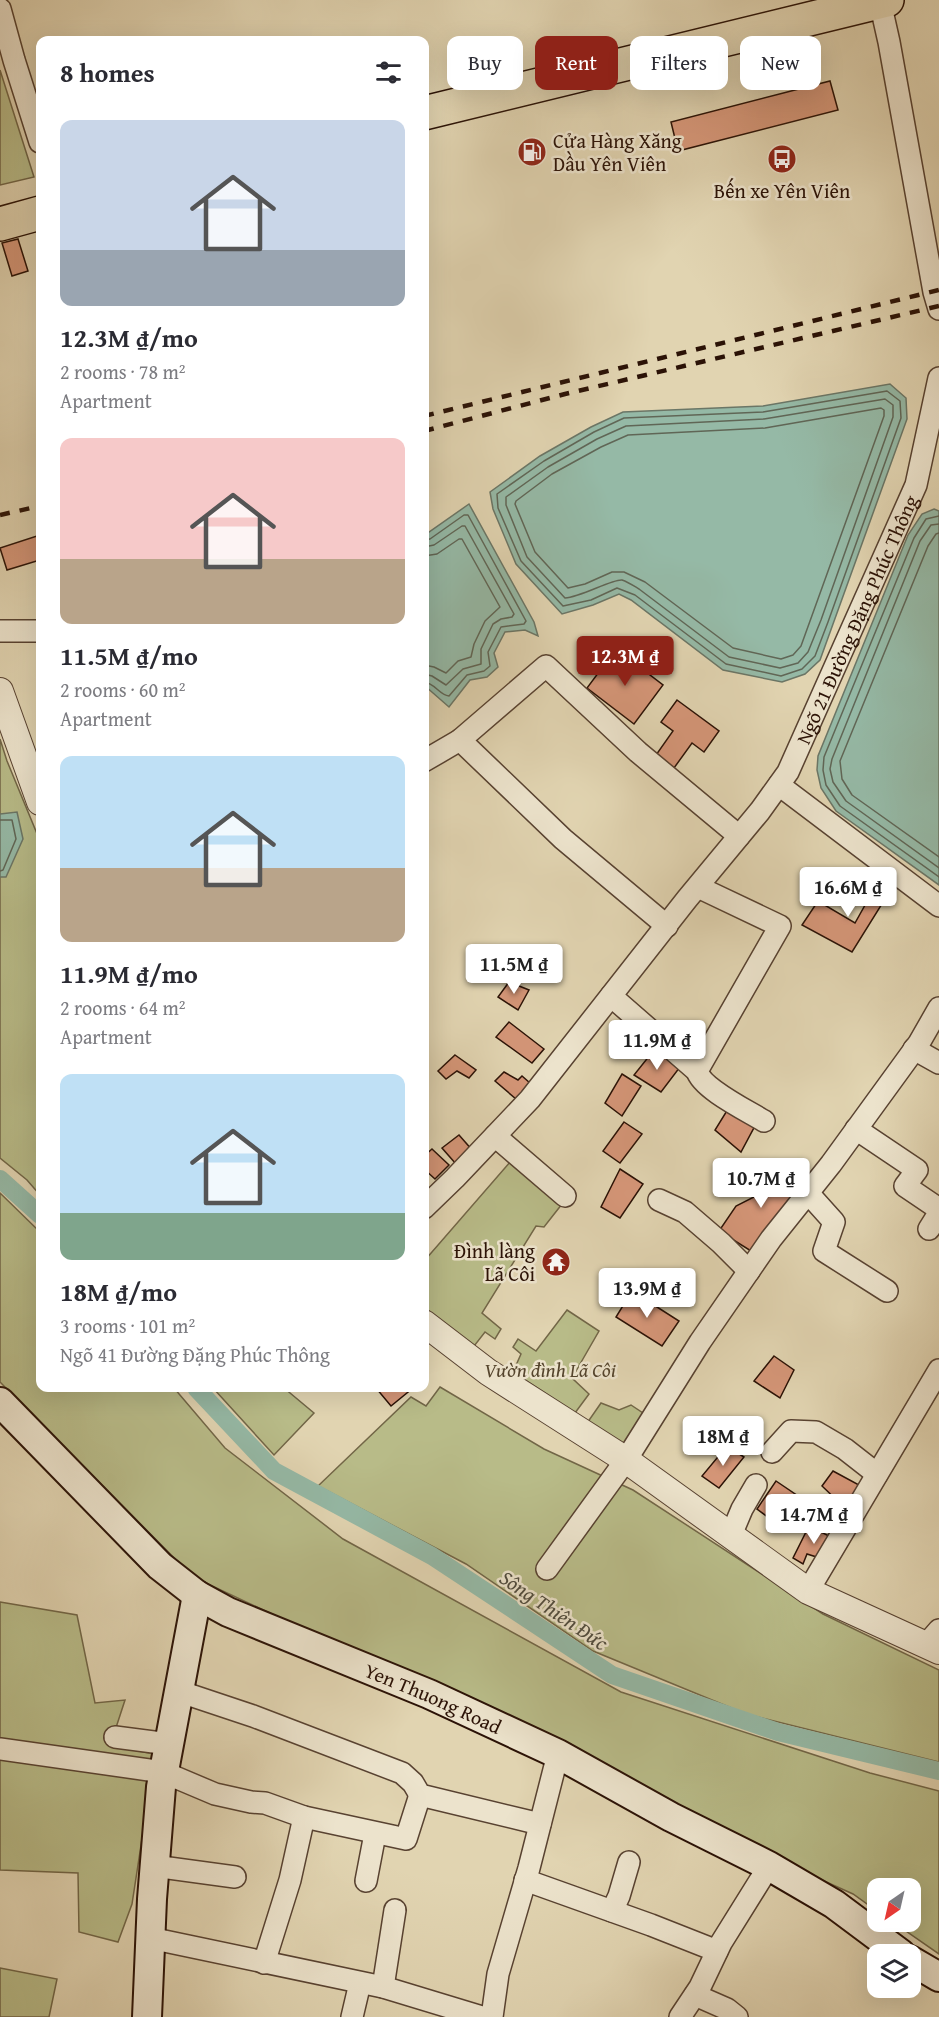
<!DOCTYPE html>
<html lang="en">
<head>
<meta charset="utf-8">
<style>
  :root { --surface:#fff; --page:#f2f2f3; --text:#2b2b33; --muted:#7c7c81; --accent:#8f2418 }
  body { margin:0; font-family:"Gentium Book Plus",serif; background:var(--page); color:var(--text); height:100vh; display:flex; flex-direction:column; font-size:22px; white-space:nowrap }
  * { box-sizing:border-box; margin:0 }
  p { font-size:20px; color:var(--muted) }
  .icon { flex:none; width:33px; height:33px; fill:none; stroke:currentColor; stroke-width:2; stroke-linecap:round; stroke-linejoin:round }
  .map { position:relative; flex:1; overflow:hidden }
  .panel { position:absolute; left:36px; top:36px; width:393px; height:1356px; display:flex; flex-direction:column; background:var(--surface); border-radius:12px; box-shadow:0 6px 24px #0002 }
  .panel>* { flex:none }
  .top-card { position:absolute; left:447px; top:36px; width:402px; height:54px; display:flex; gap:12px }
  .needle { width:39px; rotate:214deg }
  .fabs { position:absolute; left:867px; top:1878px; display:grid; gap:12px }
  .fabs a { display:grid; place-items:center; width:54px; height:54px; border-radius:12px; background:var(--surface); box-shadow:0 6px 24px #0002; font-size:30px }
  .price { position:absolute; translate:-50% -51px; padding:0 14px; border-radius:6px; background:#fff; color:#222; font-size:20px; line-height:39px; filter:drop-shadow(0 2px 3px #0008) }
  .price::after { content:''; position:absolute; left:50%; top:36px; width:18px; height:14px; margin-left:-9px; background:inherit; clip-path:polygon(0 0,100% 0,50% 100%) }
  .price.selected { background:var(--accent); color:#fff }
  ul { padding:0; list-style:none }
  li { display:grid; align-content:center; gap:12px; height:318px; padding:0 24px }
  li span { display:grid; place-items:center; height:186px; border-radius:12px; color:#555 }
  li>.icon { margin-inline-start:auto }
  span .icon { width:108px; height:108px; fill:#fffc; stroke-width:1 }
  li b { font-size:26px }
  h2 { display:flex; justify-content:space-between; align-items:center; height:72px; padding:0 24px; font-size:26px }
  .chip { padding:0 21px; border-radius:12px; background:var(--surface); box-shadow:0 6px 24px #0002; font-size:21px; line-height:54px }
  .chip.selected { background:var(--accent); color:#fff }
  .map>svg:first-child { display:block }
  .green { fill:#b8bb88; stroke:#726647; stroke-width:1.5 }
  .water { fill:#95b9a6; stroke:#6b7666; stroke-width:1.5 }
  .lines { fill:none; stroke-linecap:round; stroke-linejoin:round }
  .shore { stroke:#606656; stroke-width:1.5 }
  .canal { stroke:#95b9a6; stroke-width:18 }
  .building { fill:#d59678; stroke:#2b1206; stroke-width:1.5 }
  .minor-casing { stroke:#584231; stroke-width:24 }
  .tertiary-casing { stroke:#584231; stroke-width:28 }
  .secondary-casing { stroke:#2b1206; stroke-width:32 }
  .primary-casing { stroke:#2b1206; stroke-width:36 }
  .minor { stroke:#ece3cc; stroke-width:21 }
  .tertiary { stroke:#ece3cc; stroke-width:26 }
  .secondary { stroke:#ece3cc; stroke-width:28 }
  .primary { stroke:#e1d4b1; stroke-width:33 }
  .rail { stroke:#2b1206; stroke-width:4.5; stroke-dasharray:10 10; stroke-linecap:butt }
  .labels { text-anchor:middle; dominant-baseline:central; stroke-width:5; stroke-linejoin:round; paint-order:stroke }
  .poi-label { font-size:20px; fill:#2b1206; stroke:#ece3cc; text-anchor:start }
  .street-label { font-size:20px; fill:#2b1206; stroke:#ece3cc }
  .park-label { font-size:20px; font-style:italic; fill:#55452d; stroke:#ece3cc }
  .water-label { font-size:21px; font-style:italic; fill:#504c3e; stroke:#ece3cc }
</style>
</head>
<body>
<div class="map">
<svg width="939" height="2017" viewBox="0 0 939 2017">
  <rect width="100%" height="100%" fill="#e1d4b1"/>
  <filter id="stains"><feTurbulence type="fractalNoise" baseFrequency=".00333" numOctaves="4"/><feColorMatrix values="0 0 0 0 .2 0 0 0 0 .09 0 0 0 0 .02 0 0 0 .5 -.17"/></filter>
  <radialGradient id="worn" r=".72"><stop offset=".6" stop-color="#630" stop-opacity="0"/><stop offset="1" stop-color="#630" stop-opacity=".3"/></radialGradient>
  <path class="green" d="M 0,70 L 34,177 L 0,185 Z
    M 0,739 L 7,761 L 40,841 L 40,1195 L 27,1180 L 0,1158 Z
    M 511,1161 L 562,1204 L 544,1227 L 536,1226 L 482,1313 L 501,1329 L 495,1339 L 485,1332 L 471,1350 L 425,1311 L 425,1260 Z
    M 0,1193 L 40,1232 L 40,1388 L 174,1388 L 225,1448 L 343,1539 L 621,1692 L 870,1773 L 939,1791 L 939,1954 L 893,1922 L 910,1922 L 910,1888 L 878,1888 L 877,1911 L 853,1894 L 702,1826 L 336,1644 L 193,1577 L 0,1382 Z
    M 567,1310 L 599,1331 L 572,1378 L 589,1394 L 575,1413 L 513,1372 L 521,1354 L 513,1347 L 518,1339 L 536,1351 Z
    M 440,1387 L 544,1449 L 633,1490 L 823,1614 L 939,1670 L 939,1762 L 746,1714 L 593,1651 L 466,1564 L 318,1486 L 411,1397 L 426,1406 Z
    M 213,1388 L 284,1388 L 314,1413 L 274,1455 Z
    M 601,1403 L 619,1410 L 631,1405 L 649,1417 L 629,1455 L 585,1426 Z
    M 0,1602 L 77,1615 L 95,1703 L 125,1700 L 110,1746 L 155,1754 L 132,1904 L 118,1942 L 79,1932 L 78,1873 L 0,1870 Z
    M 0,1968 L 57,1979 L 49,2017 L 0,2017 Z"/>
  <path class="water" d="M 890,384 L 906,398 L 907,419 L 820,660 L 805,674 L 782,682 L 723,670 L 631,600 L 619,594 L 593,605 L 562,614 L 516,564 L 493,509 L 490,492 L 540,456 L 591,427 L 623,412 L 763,406 Z
    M 469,504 L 534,622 L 538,636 L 525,630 L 505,632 L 494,653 L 498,667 L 487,677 L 470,680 L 449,707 L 425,686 L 425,535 Z
    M 934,509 L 939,511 L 939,885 L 836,811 L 821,788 L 817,770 L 818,756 L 908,535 L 922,514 Z
    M 17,812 L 23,839 L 6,877 L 0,877 L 0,814 Z"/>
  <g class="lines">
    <path class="shore" d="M 887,391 L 900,401 L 901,418 L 828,622 L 815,656 L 802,669 L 781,676 L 726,664 L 635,595 L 617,588 L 591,600 L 563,606 L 521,561 L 498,508 L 497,494 L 544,461 L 594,432 L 624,418 L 763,412 Z
      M 885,399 L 893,405 L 893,417 L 821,620 L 808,652 L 798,663 L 780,668 L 729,657 L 639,589 C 634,586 628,582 622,580 C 612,579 581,597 565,598 L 527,557 L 506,505 L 506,497 L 548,467 L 597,439 L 626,426 L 764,419 Z
      M 881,408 L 884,410 L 884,416 L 801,646 L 793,655 L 781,659 L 733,648 L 645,582 L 624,572 L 612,572 L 585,584 L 568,588 L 535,552 L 515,504 L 516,501 L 552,474 L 601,447 L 628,435 L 765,428 Z
      M 939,516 L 926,519 L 914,538 L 824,757 L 823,770 L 826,785 L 840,806 L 939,877
      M 939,524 L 931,525 L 920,541 L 832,759 L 830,769 L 833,782 L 846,801 L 939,868
      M 939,533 L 936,534 L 928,546 L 840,761 L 842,779 L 852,795 L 939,857
      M 424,540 L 430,539 L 464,515 L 468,515 L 526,621 L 524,624 L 501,627 L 488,652 L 490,666 L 484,671 L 467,675 L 449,696 C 439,695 435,683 424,682
      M 424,547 L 434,545 L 462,526 L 465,526 L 514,614 L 512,617 L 501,619 L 493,624 L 481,649 L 481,664 L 463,669 L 446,685 L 432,676 L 424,674
      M 424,556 L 437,554 L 459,539 L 462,539 L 500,607 L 485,621 L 474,644 L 471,657 L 458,661 L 446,673 L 434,667 L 424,665
      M 0,820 L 12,820 L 16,839 L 3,870 L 0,871"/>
    <path class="canal" d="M 0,1179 L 40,1215
      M 196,1388 L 274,1471 L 432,1556 L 612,1675 L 778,1732 L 939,1771"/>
  </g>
  <path class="building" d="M 830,81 L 838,110 L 678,151 L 671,122 Z
    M 18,239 L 28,271 L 12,276 L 2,243 Z
    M 40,535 L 40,560 L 7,570 L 0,548 Z
    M 616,649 L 663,685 L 634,724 L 587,688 Z
    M 677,700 L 719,731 L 704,752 L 692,743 L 674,768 L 656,755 L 673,731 L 661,722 Z
    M 883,873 L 895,883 L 852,952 L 802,925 L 818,901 L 855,923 Z
    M 509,982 L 529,990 L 518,1010 L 498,997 Z
    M 509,1022 L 544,1049 L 532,1063 L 496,1037 Z
    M 654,1050 L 680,1067 L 661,1092 L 634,1075 Z
    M 455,1055 L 476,1070 L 469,1078 L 457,1071 L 446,1079 L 438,1071 Z
    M 504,1072 L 518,1080 L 522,1076 L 530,1083 L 516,1099 L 495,1081 Z
    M 622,1074 L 641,1086 L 622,1116 L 605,1103 Z
    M 728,1109 L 757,1122 L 741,1152 L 715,1130 Z
    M 624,1122 L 642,1134 L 620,1163 L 603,1151 Z
    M 459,1135 L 473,1151 L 456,1164 L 442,1148 Z
    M 432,1149 L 449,1165 L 435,1179 L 424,1169 L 424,1156 Z
    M 775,1165 L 802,1185 L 751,1251 L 719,1231 L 736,1206 L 754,1197 Z
    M 620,1169 L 643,1184 L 620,1218 L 601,1207 Z
    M 632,1291 L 679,1321 L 662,1346 L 616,1317 Z
    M 774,1356 L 794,1370 L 780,1398 L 754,1381 Z
    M 376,1388 L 413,1388 L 391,1406 Z
    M 727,1446 L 744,1457 L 719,1488 L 702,1476 Z
    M 833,1471 L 859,1485 L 845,1508 L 822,1486 Z
    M 776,1481 L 798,1496 L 777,1524 L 757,1509 Z
    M 809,1526 L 835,1539 L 823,1559 L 807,1554 L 803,1564 L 793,1558 Z"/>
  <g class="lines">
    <g class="minor-casing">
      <g id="minor">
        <path d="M 880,2 L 889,42 L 934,292 L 939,309"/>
        <path d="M 0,9 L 14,60 L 40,142"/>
        <path d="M 0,631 L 40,631"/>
        <path d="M 460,740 L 563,839 L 667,926"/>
        <path d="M 424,761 L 460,740 L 546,666 L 638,752 L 739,836"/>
        <path d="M 779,785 L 939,906"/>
        <path d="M 611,996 L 697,1071 C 702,1089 748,1111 764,1121"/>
        <path d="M 914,1049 L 939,1063"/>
        <path d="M 697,1071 L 780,926 L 698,887"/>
        <path d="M 856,1129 L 917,1170 L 905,1186 L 939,1209"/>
        <path d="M 495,1136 L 565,1196"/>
        <path d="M 808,1193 L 834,1222 L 824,1251 L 887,1291"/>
        <path d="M 659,1200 L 685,1212 L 721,1243 L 749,1271"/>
        <path id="s1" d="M 424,1208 L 455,1178 L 530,1099 L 687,899 L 760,811 L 788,772 L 916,485 L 939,378"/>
        <path d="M 929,1229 L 939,1213"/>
        <path d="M 772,1452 L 791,1431 L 816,1432 L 845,1449 L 877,1474"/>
        <path d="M 731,1535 L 742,1509 L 756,1485"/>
        <path d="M 547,1569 L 626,1460 L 700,1342 L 771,1239 L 831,1164 L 919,1043 L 939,1008"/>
        <path d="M 808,1591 L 939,1370"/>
        <path d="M 926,1645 L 939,1630"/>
        <path d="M 178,1691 L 253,1716 L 402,1773 L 413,1783 L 420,1795 L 540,1824"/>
        <path d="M 115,1737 L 169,1744"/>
        <path d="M 0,1749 L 163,1772 L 215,1794 L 251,1802 L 265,1803 L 304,1817 L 406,1839 L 420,1795"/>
        <path d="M 154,1866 L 235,1877"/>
        <path d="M 525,1880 L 651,1925 L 717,1951"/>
        <path d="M 366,1881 L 375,1834"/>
        <path d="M 612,1911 L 619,1896 L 629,1862"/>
        <path d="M 150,1938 L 383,1987 L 482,2017"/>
        <path d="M 264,1963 L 290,1880 L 304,1817"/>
        <path d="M 383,1987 L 395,1910"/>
        <path d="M 695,1995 L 727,2009 L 737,2017"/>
        <path d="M 352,2017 L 360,1983"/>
        <path d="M 492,2017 L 498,1974 L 529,1868 L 558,1754"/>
        <path d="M 680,2017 L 700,1987 L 721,1943 L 769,1866"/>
      </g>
    </g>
    <g class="tertiary-casing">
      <path id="tertiary" d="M 0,691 L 40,802
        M 424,1323 L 488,1372 L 626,1460 L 808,1591 L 939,1651"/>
    </g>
    <g class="secondary-casing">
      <g id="secondary">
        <path id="s2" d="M 0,1402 L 160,1566 L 197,1595 L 228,1612 L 429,1694 L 558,1754 L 671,1817 L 769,1866 L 834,1904 L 901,1954"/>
        <path d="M 910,1960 L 939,1977"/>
        <path d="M 147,2017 L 152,1899 L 161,1787 L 197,1595"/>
      </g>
    </g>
    <g class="primary-casing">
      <path id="primary" d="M 424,113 L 887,0
        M 0,224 L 40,213"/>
    </g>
    <use href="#minor" class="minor"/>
    <use href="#tertiary" class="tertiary"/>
    <use href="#secondary" class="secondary"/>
    <use href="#primary" class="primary"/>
    <path class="rail" d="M 424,416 L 939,290
      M 424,431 L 565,394 L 939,306
      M 0,515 L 40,506"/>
  </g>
  <defs>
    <g id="fuel-disc" transform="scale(1.5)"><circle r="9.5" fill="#8f2418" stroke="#ece3cc"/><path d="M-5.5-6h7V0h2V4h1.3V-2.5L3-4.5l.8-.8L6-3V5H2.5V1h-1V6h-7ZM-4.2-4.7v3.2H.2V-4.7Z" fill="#fff"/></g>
    <g id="bus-disc" transform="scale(1.5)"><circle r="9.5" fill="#8f2418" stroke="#ece3cc"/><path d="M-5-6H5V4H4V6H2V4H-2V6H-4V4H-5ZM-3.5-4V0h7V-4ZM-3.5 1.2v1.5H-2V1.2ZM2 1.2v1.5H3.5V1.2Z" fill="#fff"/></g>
    <g id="temple-disc" transform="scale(1.5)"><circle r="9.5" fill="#8f2418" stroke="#ece3cc"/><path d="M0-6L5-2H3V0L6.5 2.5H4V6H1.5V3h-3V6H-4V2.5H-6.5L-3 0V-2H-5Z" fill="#fff"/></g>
  </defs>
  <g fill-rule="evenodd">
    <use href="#fuel-disc" x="532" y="152"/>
    <use href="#bus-disc" x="782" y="159"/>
    <use href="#temple-disc" x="556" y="1262"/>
  </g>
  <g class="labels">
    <g class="poi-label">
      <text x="553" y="140">Cửa Hàng Xăng<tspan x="553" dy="23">Dầu Yên Viên</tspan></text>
      <text x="782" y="190" text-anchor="middle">Bến xe Yên Viên</text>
      <text x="535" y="1250" text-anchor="end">Đình làng<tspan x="535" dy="23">Lã Côi</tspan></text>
    </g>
    <g class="street-label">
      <text stroke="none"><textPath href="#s1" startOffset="736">Ngõ 21 Đường Đặng Phúc Thông</textPath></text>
      <text stroke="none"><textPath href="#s2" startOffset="534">Yen Thuong Road</textPath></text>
    </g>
    <g class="park-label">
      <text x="550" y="1369">Vườn đình Lã Côi</text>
    </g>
    <g class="water-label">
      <text transform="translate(554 1610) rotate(34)">Sông Thiên Đức</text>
    </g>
  </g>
  <rect width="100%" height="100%" filter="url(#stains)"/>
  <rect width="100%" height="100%" fill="url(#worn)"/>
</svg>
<div class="fabs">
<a><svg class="needle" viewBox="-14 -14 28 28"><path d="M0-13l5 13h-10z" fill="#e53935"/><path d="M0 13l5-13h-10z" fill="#7c7c81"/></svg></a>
<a><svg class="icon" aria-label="layers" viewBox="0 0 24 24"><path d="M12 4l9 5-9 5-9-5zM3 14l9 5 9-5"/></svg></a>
</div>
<b class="price selected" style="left:625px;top:687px">12.3M ₫</b>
<b class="price" style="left:848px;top:918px">16.6M ₫</b>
<b class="price" style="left:514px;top:995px">11.5M ₫</b>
<b class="price" style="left:657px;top:1071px">11.9M ₫</b>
<b class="price" style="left:761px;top:1209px">10.7M ₫</b>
<b class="price" style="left:647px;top:1319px">13.9M ₫</b>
<b class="price" style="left:723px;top:1467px">18M ₫</b>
<b class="price" style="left:814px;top:1545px">14.7M ₫</b>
<div class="top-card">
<a class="chip">Buy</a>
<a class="chip selected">Rent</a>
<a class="chip">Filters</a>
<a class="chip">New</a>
</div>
<section class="panel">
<h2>8 homes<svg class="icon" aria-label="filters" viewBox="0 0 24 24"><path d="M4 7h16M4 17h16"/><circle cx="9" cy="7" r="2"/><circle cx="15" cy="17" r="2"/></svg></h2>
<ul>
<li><span style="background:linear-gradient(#c9d6e8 70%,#9aa5b1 0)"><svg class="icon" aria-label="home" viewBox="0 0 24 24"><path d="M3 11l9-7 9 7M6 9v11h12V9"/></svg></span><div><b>12.3M ₫/mo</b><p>2 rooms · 78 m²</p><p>Apartment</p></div></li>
<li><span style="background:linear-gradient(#f6c9c9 65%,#b9a48a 0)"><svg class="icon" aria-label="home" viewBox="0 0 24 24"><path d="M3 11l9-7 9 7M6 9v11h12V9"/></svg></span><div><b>11.5M ₫/mo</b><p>2 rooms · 60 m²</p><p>Apartment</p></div></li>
<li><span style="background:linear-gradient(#bfe0f5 60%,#b9a48a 0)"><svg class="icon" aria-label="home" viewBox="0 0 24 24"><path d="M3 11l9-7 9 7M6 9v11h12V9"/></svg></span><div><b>11.9M ₫/mo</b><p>2 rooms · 64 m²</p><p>Apartment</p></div></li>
<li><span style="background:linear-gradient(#bfe0f5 75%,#7fa58c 0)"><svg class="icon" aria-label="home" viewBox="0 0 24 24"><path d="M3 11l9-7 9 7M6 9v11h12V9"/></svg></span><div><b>18M ₫/mo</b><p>3 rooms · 101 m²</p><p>Ngõ 41 Đường Đặng Phúc Thông</p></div></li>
</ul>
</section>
</div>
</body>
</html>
